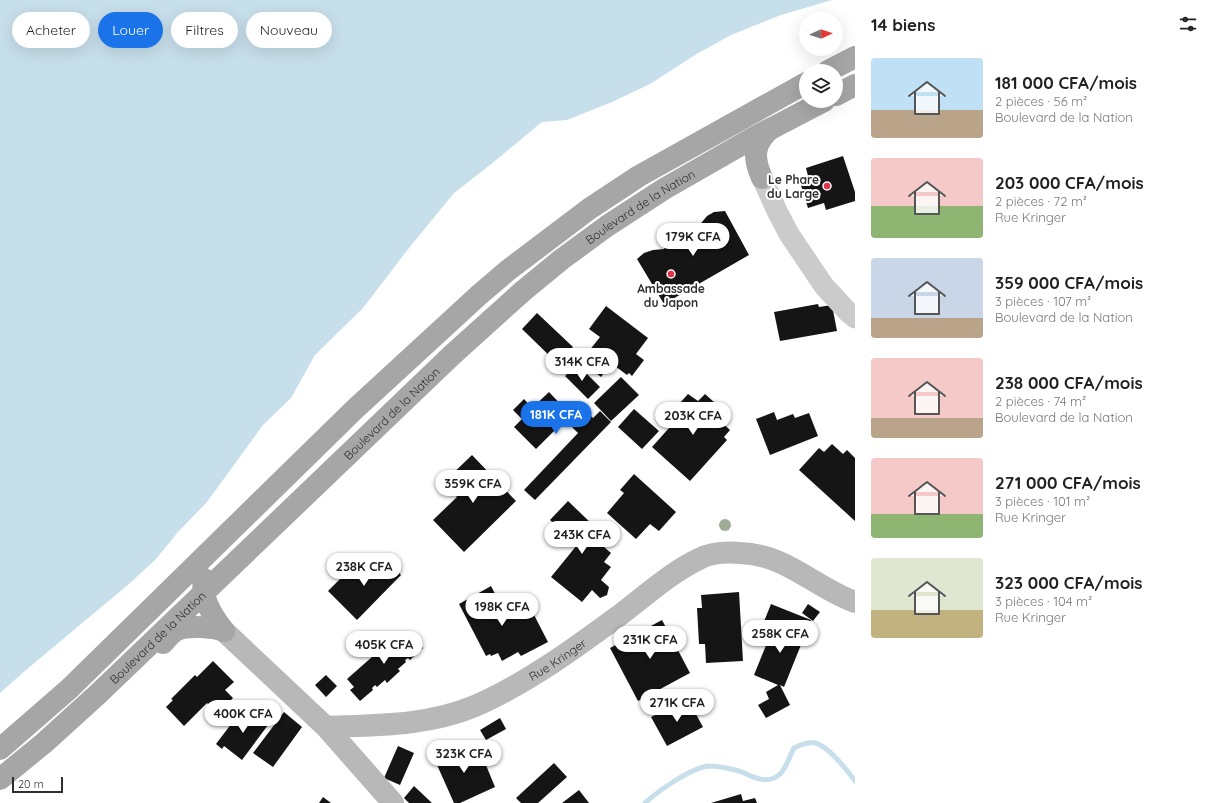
<!DOCTYPE html>
<html lang="fr">
<head>
<meta charset="utf-8">
<style>
  :root { --surface:#fff; --page:#f6f6f6; --text:#222; --muted:#767676; --accent:#1a73e8 }
  body { margin:0; font-family:Quicksand,sans-serif; background:var(--page); color:var(--text); height:100vh; display:flex; flex-direction:column; font-size:15px; white-space:nowrap }
  * { box-sizing:border-box; margin:0 }
  p { font-size:13px; color:var(--muted) }
  .icon { flex:none; width:22px; height:22px; fill:none; stroke:currentColor; stroke-width:2; stroke-linecap:round; stroke-linejoin:round }
  .map { position:relative; flex:1; overflow:hidden }
  .drawer { display:flex; flex-direction:column; background:var(--surface); width:360px }
  .drawer>* { flex:none }
  .banner { position:absolute; left:12px; top:12px; width:380px; height:36px; display:flex; gap:8px }
  .needle { width:26px; rotate:86deg }
  .tools { position:absolute; left:799px; top:12px; display:grid; gap:8px }
  .tools a { display:grid; place-items:center; width:44px; height:44px; border-radius:50%; background:var(--surface); box-shadow:0 4px 16px #0002; font-size:20px }
  .scale { position:absolute; left:12px; bottom:10px; width:51px; box-sizing:border-box; padding-left:4px; border:2px solid #2e2e2e; border-top:0; font-size:11px; line-height:14px; white-space:nowrap; color:#2e2e2e; -webkit-text-stroke:3px #fff; paint-order:stroke }
  .price { position:absolute; translate:-50% -34px; padding:0 9px; border-radius:14px; background:#fff; color:#222; font-size:13px; line-height:26px; filter:drop-shadow(0 1px 2px #0008) }
  .price::after { content:''; position:absolute; left:50%; top:24px; width:12px; height:9px; margin-left:-6px; background:inherit; clip-path:polygon(0 0,100% 0,50% 100%) }
  .price.active { background:var(--accent); color:#fff }
  ul { padding:0; list-style:none }
  li { display:flex; align-items:center; gap:12px; height:100px; padding:0 16px }
  li span { display:grid; place-items:center; flex:none; width:112px; height:80px; border-radius:4px; color:#555 }
  li>.icon { margin-inline-start:auto }
  span .icon { width:48px; height:48px; fill:#fffc; stroke-width:1 }
  li b { font-size:17px }
  h2 { display:flex; justify-content:space-between; align-items:center; height:48px; padding:0 16px; font-size:17px }
  .chip { padding:0 14px; border-radius:18px; background:var(--surface); box-shadow:0 4px 16px #0002; font-size:14px; line-height:36px }
  .chip.active { background:var(--accent); color:#fff }
  main { display:flex; flex:1; min-height:0 }
  .map>svg:first-child { display:block }
  .water { fill:#c7dfeb }
  .lines { fill:none; stroke-linecap:round; stroke-linejoin:round }
  .stream { stroke:#c7dfeb; stroke-width:5 }
  .building { fill:#151515 }
  .street { stroke:#cbcbcb; stroke-width:21 }
  .secondary { stroke:#b8b8b8; stroke-width:22 }
  .primary { stroke:#a6a6a6; stroke-width:22 }
  .tree { fill:#a0ac93 }
  .poi-dot { fill:#e33148; stroke:#fff; stroke-width:1.5 }
  .labels { text-anchor:middle; dominant-baseline:central; stroke-width:4; stroke-linejoin:round; paint-order:stroke }
  .poi-label { font-size:12px; font-weight:bold; fill:#2e2e2e; stroke:#fff; text-anchor:end }
  .street-label { font-size:12px; fill:#2e2e2e; stroke:#fff }
</style>
</head>
<body>
<main>
<div class="map">
<svg width="855" height="803" viewBox="0 0 855 803">
  <rect width="100%" height="100%" fill="#fff"/>
  <path class="water" d="M 0,0 L 832,0 L 781,15 L 731,35 L 695,55 L 650,84 L 612,102 L 567,120 L 542,122 L 490,165 L 454,193 L 409,248 L 363,308 L 315,355 L 291,398 L 263,425 L 207,502 L 178,532 L 156,559 L 129,584 L 26,670 L 0,693 Z"/>
  <g class="lines">
    <path class="stream" d="M 645,803 C 658,791 691,768 708,766 C 719,766 728,768 739,771 C 753,776 767,787 781,773 C 787,766 790,755 794,748 C 800,745 808,742 815,743 C 827,745 848,771 855,781"/>
  </g>
  <path class="building" d="M 843,156 L 855,192 L 855,201 L 826,210 L 824,203 L 808,208 L 799,179 L 808,176 L 806,168 Z
    M 725,211 L 749,255 L 664,304 L 637,259 L 644,253 L 653,250 L 664,249 L 668,241 L 676,234 L 685,229 L 697,228 L 707,216 L 714,212 Z
    M 818,304 L 819,307 L 832,305 L 837,331 L 780,341 L 774,312 Z
    M 606,306 L 648,338 L 636,354 L 644,360 L 632,376 L 629,373 L 627,375 L 611,363 L 601,377 L 581,361 L 600,337 L 589,329 Z
    M 537,313 L 573,347 L 558,364 L 522,329 Z
    M 577,364 L 600,387 L 588,399 L 565,376 Z
    M 621,377 L 639,395 L 611,421 L 594,403 Z
    M 549,392 L 569,413 L 578,404 L 593,418 L 600,411 L 611,422 L 535,500 L 524,490 L 578,433 L 565,420 L 536,449 L 514,427 L 522,419 L 513,410 L 524,399 L 532,408 Z
    M 688,394 L 698,401 L 705,394 L 724,411 L 717,418 L 730,430 L 724,437 L 727,440 L 690,481 L 652,447 L 686,409 L 679,404 Z
    M 634,409 L 659,431 L 642,449 L 618,427 Z
    M 774,412 L 777,420 L 793,414 L 795,418 L 809,413 L 818,436 L 770,455 L 756,419 Z
    M 832,444 L 843,454 L 847,450 L 855,458 L 855,521 L 799,470 L 819,448 L 824,452 Z
    M 472,455 L 516,501 L 464,552 L 433,520 L 457,497 L 443,483 Z
    M 634,474 L 676,512 L 659,531 L 650,524 L 636,539 L 607,513 L 624,493 L 620,490 Z
    M 568,501 L 596,528 L 595,530 L 606,540 L 604,547 L 611,553 L 604,562 L 611,567 L 601,580 L 609,587 L 607,595 L 600,598 L 592,590 L 582,602 L 551,577 L 577,545 L 550,520 Z
    M 383,556 L 401,575 L 357,620 L 328,591 L 353,566 L 363,576 Z
    M 491,586 L 506,615 L 517,609 L 521,617 L 532,611 L 548,642 L 521,656 L 518,652 L 502,661 L 498,653 L 491,656 L 490,654 L 486,656 L 459,604 Z
    M 739,592 L 743,661 L 706,663 L 705,644 L 699,644 L 697,608 L 702,608 L 701,595 Z
    M 771,604 L 811,620 L 784,687 L 780,685 L 790,705 L 766,718 L 758,705 L 769,699 L 766,692 L 778,685 L 754,675 L 769,638 L 759,634 Z
    M 808,604 L 820,612 L 813,621 L 802,613 Z
    M 662,620 L 690,673 L 638,701 L 610,648 Z
    M 404,631 L 410,639 L 414,636 L 423,648 L 410,660 L 408,658 L 405,660 L 406,662 L 398,669 L 400,671 L 387,683 L 385,680 L 377,687 L 375,685 L 372,688 L 373,690 L 360,701 L 350,690 L 354,687 L 347,679 L 389,642 L 390,643 Z
    M 213,661 L 234,682 L 225,690 L 233,698 L 217,714 L 207,703 L 184,726 L 166,707 L 173,700 L 171,699 L 195,675 L 197,677 Z
    M 326,675 L 337,686 L 326,697 L 315,685 Z
    M 679,703 L 682,710 L 691,705 L 703,727 L 667,746 L 651,717 Z
    M 244,707 L 268,725 L 242,760 L 224,746 L 222,749 L 216,744 Z
    M 284,712 L 302,727 L 273,767 L 253,753 Z
    M 500,718 L 506,729 L 486,740 L 480,730 Z
    M 398,746 L 414,753 L 400,785 L 384,778 Z
    M 455,746 L 460,756 L 479,748 L 495,787 L 460,803 L 454,803 L 433,756 Z
    M 554,763 L 567,777 L 538,803 L 521,803 L 516,798 Z
    M 414,786 L 432,803 L 409,803 L 404,798 Z
    M 579,790 L 589,803 L 562,803 Z
    M 741,794 L 743,801 L 755,798 L 757,803 L 711,803 Z
    M 323,797 L 331,803 L 319,803 Z"/>
  <g class="lines">
    <path class="street" d="M 762,178 L 777,211 L 789,234 L 824,286 L 849,313 L 855,318"/>
    <g class="secondary">
      <path d="M 224,631 L 326,727 L 393,803"/>
      <path id="s1" d="M 326,727 C 377,725 427,726 475,706 C 526,684 575,648 620,615 C 645,596 670,573 699,559 C 710,553 727,552 740,553 C 786,554 814,587 855,602"/>
    </g>
    <g class="primary">
      <path d="M 828,71 L 855,57"/>
      <path d="M 836,95 L 855,85"/>
      <path d="M 762,178 C 753,158 753,144 770,129"/>
      <path d="M 204,579 C 200,597 213,617 224,631"/>
      <path d="M 163,643 C 167,639 171,633 177,630 C 188,625 213,627 224,631"/>
      <path d="M 0,749 L 69,689 L 355,409 L 479,295 L 507,271 L 589,209 L 639,176 L 806,83"/>
      <path id="s2" d="M 0,779 L 44,743 L 98,694 L 452,355 L 523,291 L 562,259 L 607,226 L 664,189 L 753,138 L 824,101"/>
    </g>
  </g>
  <circle class="tree" cx="725" cy="525" r="6"/>
  <g class="poi-dot">
    <circle cx="827" cy="186" r="4"/>
    <circle cx="671" cy="274" r="4"/>
  </g>
  <g class="labels">
    <g class="poi-label">
      <text x="819" y="179">Le Phare<tspan x="819" dy="14">du Large</tspan></text>
      <text x="671" y="288" text-anchor="middle">Ambassade<tspan x="671" dy="14">du Japon</tspan></text>
    </g>
    <g class="street-label">
      <text stroke="none"><textPath href="#s2" startOffset="860">Boulevard de la Nation</textPath></text>
      <text stroke="none"><textPath href="#s2" startOffset="536">Boulevard de la Nation</textPath></text>
      <text stroke="none"><textPath href="#s2" startOffset="212">Boulevard de la Nation</textPath></text>
      <text stroke="none"><textPath href="#s1" startOffset="246">Rue Kringer</textPath></text>
    </g>
  </g>
</svg>
<div class="tools">
<a><svg class="needle" viewBox="-14 -14 28 28"><path d="M0-13l5 13h-10z" fill="#e53935"/><path d="M0 13l5-13h-10z" fill="#767676"/></svg></a>
<a><svg class="icon" aria-label="layers" viewBox="0 0 24 24"><path d="M12 4l9 5-9 5-9-5zM3 14l9 5 9-5"/></svg></a>
</div>
<div class="scale">20 m</div>
<b class="price" style="left:693px;top:257px">179K CFA</b>
<b class="price" style="left:582px;top:382px">314K CFA</b>
<b class="price active" style="left:556px;top:435px">181K CFA</b>
<b class="price" style="left:693px;top:436px">203K CFA</b>
<b class="price" style="left:473px;top:504px">359K CFA</b>
<b class="price" style="left:582px;top:555px">243K CFA</b>
<b class="price" style="left:364px;top:587px">238K CFA</b>
<b class="price" style="left:502px;top:627px">198K CFA</b>
<b class="price" style="left:780px;top:654px">258K CFA</b>
<b class="price" style="left:650px;top:660px">231K CFA</b>
<b class="price" style="left:384px;top:665px">405K CFA</b>
<b class="price" style="left:677px;top:723px">271K CFA</b>
<b class="price" style="left:243px;top:734px">400K CFA</b>
<b class="price" style="left:464px;top:774px">323K CFA</b>
<div class="banner">
<a class="chip">Acheter</a>
<a class="chip active">Louer</a>
<a class="chip">Filtres</a>
<a class="chip">Nouveau</a>
</div>
</div>
<section class="drawer">
<h2>14 biens<svg class="icon" aria-label="filters" viewBox="0 0 24 24"><path d="M4 7h16M4 17h16"/><circle cx="9" cy="7" r="2"/><circle cx="15" cy="17" r="2"/></svg></h2>
<ul>
<li><span style="background:linear-gradient(#bfe0f5 65%,#b9a48a 0)"><svg class="icon" aria-label="home" viewBox="0 0 24 24"><path d="M3 11l9-7 9 7M6 9v11h12V9"/></svg></span><div><b>181 000 CFA/mois</b><p>2 pièces · 56 m²</p><p>Boulevard de la Nation</p></div></li>
<li><span style="background:linear-gradient(#f6c9c9 60%,#8fb573 0)"><svg class="icon" aria-label="home" viewBox="0 0 24 24"><path d="M3 11l9-7 9 7M6 9v11h12V9"/></svg></span><div><b>203 000 CFA/mois</b><p>2 pièces · 72 m²</p><p>Rue Kringer</p></div></li>
<li><span style="background:linear-gradient(#c9d6e8 75%,#b9a48a 0)"><svg class="icon" aria-label="home" viewBox="0 0 24 24"><path d="M3 11l9-7 9 7M6 9v11h12V9"/></svg></span><div><b>359 000 CFA/mois</b><p>3 pièces · 107 m²</p><p>Boulevard de la Nation</p></div></li>
<li><span style="background:linear-gradient(#f6c9c9 75%,#b9a48a 0)"><svg class="icon" aria-label="home" viewBox="0 0 24 24"><path d="M3 11l9-7 9 7M6 9v11h12V9"/></svg></span><div><b>238 000 CFA/mois</b><p>2 pièces · 74 m²</p><p>Boulevard de la Nation</p></div></li>
<li><span style="background:linear-gradient(#f6c9c9 70%,#8fb573 0)"><svg class="icon" aria-label="home" viewBox="0 0 24 24"><path d="M3 11l9-7 9 7M6 9v11h12V9"/></svg></span><div><b>271 000 CFA/mois</b><p>3 pièces · 101 m²</p><p>Rue Kringer</p></div></li>
<li><span style="background:linear-gradient(#dfe7d0 65%,#c2b280 0)"><svg class="icon" aria-label="home" viewBox="0 0 24 24"><path d="M3 11l9-7 9 7M6 9v11h12V9"/></svg></span><div><b>323 000 CFA/mois</b><p>3 pièces · 104 m²</p><p>Rue Kringer</p></div></li>
</ul>
</section>
</main>
</body>
</html>
